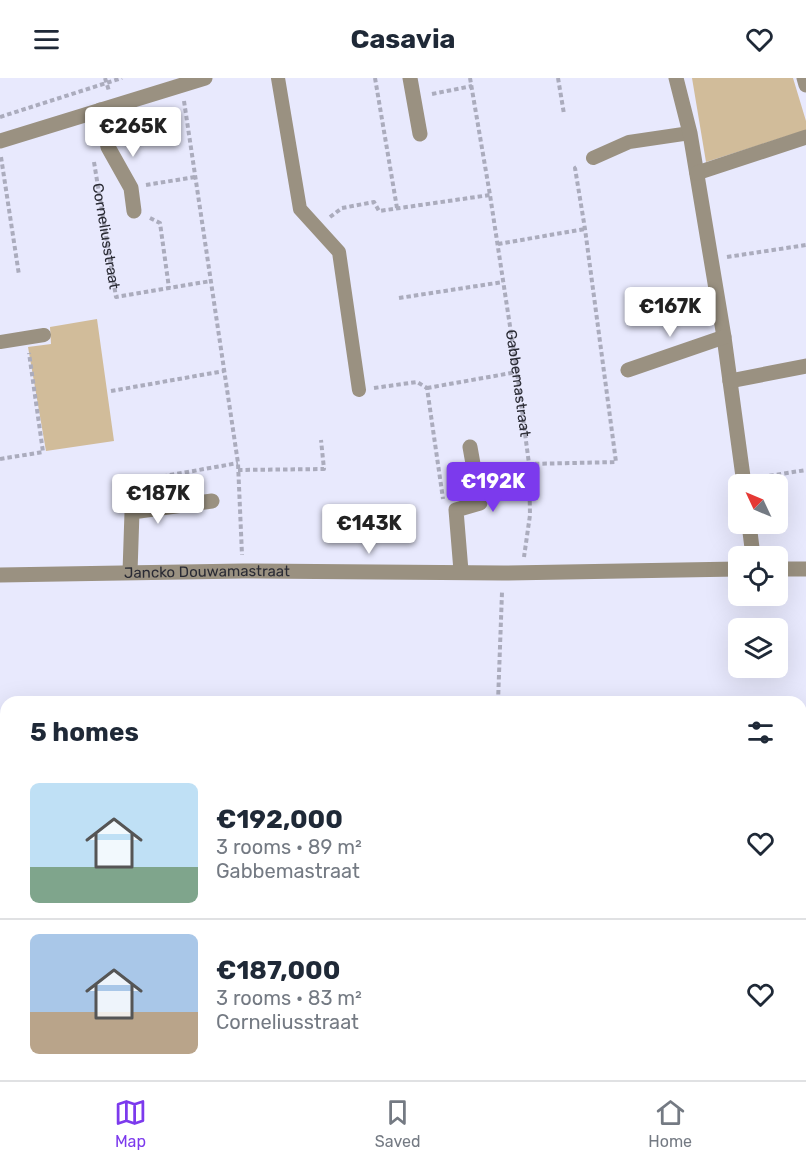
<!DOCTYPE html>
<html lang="en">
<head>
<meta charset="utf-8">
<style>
  :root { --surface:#fff; --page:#f6f6f7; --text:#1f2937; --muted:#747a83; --line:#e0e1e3; --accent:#7c3aed }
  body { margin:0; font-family:Rubik,sans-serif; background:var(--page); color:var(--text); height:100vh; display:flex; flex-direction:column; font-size:22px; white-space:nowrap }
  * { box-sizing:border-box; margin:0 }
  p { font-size:20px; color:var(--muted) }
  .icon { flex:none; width:33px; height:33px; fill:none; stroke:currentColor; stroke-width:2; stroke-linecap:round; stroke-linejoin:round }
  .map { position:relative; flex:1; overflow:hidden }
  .sheet { position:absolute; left:0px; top:618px; width:807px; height:384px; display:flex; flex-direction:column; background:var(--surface); border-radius:18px 18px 0 0; box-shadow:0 6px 24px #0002 }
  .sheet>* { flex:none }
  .needle { width:39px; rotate:314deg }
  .fabs { position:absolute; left:728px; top:396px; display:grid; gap:12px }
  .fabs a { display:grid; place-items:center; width:60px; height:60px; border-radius:9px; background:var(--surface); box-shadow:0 6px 24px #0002; font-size:30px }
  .price { position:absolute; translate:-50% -51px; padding:0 14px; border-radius:6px; background:#fff; color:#222; font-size:20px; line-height:39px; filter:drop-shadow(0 2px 3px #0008) }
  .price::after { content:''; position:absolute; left:50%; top:36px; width:18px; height:14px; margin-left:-9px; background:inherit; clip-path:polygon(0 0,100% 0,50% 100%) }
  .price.active { background:var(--accent); color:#fff }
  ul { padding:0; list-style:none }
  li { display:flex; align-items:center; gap:18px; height:150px; padding:0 30px }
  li+li { border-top:2px solid var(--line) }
  li span { display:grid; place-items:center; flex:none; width:168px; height:120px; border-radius:9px; color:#555 }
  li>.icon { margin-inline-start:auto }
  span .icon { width:72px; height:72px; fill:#fffc; stroke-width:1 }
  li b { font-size:26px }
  h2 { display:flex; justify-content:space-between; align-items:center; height:72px; padding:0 30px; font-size:26px }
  header { display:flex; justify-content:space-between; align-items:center; height:78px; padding:0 30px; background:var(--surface); font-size:27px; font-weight:700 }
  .tabs { display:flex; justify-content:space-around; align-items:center; height:84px; border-top:2px solid var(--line); background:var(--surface); font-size:16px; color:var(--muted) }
  .tabs a { display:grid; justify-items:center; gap:3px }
  .tabs .active { color:var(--accent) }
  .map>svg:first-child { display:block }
  .grass { fill:#d1bc9a }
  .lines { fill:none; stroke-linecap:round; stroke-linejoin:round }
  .path { stroke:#abacbd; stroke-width:4; stroke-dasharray:4.5 3; stroke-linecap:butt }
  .service { stroke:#9a9181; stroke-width:14 }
  .minor { stroke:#9a9181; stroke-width:15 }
  .labels { text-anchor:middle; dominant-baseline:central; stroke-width:6; stroke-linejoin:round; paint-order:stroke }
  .street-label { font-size:15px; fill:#2a2b34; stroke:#e8e9fd }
</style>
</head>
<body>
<header><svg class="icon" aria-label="menu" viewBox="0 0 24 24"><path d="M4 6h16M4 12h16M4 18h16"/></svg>Casavia<svg class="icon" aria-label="heart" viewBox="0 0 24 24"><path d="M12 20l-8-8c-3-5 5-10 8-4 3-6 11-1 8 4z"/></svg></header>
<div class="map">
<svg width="806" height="1002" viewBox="0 0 806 1002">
  <rect width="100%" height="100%" fill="#e8e9fd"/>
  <path class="grass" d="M 692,0 L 793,0 L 806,43 L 806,52 L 706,84 Z
    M 97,241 L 114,363 L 46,373 L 28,269 L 51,266 L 50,249 Z"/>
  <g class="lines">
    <g class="path">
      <path d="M 105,0 L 109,13"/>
      <path d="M 375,0 L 397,130"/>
      <path id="s1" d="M 470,0 L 490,117 L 517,294 L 529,386 L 530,437 L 524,479"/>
      <path d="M 558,0 L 564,36"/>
      <path d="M 432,16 L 472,8"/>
      <path d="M 184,23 L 238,385 L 242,477"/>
      <path d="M 0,39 L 122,0"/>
      <path d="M 1,79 L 19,197"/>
      <path id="s2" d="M 94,84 L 116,219 L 211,203"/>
      <path d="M 146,107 L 195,99"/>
      <path d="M 330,139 L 342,130 L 374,124 L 379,133 L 490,117"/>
      <path d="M 150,140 L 160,145 L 169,210"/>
      <path d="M 498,166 L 585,151"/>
      <path d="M 727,179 L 806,167"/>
      <path d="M 399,220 L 503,204"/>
      <path d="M 374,310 L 417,304 L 427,310 L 443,421"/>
      <path d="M 427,310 L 517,294"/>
      <path d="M 111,313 L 224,293"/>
      <path d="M 0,381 L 43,374 L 29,275"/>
      <path d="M 490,389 L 529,386 L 616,384 L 585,151 L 575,90 L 579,88"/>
      <path d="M 238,392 L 324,391 L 321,362"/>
      <path d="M 762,399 L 806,392"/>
      <path d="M 131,417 L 131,404 L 238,385"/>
      <path d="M 498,624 L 502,514"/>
      <path d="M 801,675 L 806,674"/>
      <path d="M 0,729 L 6,728"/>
      <path d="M 0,859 L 6,858"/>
    </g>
    <path class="service" d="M 278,0 L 300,131 L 339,174 L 359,312
      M 593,80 L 629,64 L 690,55
      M 0,264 L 44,257
      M 566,996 L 567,1002
      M 195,1002 L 196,996"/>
    <g class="minor">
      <path d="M 410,0 L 420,56"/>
      <path d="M 676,0 L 690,55 L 724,259 L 744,406"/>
      <path d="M 804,0 L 806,7"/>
      <path d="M 100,32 L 108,69 L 131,110 L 134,133"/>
      <path d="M 0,63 L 205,0"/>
      <path d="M 697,95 L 806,59"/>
      <path d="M 628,292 L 724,259"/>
      <path d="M 730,303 L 806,288"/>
      <path d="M 749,446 L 753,478"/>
      <path d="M 777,491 L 806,491"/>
      <path d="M 461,493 L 456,432 L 480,425 L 470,369"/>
      <path d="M 130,494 L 132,434 L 212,423"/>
      <path id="s3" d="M 0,497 L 243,493 L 503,495 L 738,491"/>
      <path d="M 0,793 L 6,830"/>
      <path d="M 32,996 L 33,1002"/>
    </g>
  </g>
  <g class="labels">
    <g class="street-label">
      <text stroke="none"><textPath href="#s2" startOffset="75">Corneliusstraat</textPath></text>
      <text stroke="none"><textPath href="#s1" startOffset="309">Gabbemastraat</textPath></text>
      <text stroke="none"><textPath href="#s3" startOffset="207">Jancko Douwamastraat</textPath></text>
    </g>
  </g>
</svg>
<div class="fabs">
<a><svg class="needle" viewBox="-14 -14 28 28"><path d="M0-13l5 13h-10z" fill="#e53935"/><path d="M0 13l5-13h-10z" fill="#747a83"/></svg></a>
<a><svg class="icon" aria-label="locate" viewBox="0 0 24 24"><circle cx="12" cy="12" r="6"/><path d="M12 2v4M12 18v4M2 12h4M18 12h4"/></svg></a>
<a><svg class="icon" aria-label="layers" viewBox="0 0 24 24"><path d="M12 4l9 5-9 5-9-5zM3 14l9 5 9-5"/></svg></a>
</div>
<b class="price" style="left:133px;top:80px">€265K</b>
<b class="price" style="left:670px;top:260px">€167K</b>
<b class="price active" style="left:493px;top:435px">€192K</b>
<b class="price" style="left:158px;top:447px">€187K</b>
<b class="price" style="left:369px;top:477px">€143K</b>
<section class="sheet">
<h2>5 homes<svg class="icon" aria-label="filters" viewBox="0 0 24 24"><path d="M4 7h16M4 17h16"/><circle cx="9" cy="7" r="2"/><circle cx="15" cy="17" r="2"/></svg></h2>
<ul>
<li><span style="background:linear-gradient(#bfe0f5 70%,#7fa58c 0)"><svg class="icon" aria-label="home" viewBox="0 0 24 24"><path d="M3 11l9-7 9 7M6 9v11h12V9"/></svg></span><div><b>€192,000</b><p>3 rooms · 89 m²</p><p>Gabbemastraat</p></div><svg class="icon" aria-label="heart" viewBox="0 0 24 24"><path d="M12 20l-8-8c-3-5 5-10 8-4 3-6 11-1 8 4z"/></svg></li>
<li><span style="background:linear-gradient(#a9c7e8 65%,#b9a48a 0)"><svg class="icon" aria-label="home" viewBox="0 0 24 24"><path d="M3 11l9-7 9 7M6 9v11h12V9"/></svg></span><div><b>€187,000</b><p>3 rooms · 83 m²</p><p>Corneliusstraat</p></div><svg class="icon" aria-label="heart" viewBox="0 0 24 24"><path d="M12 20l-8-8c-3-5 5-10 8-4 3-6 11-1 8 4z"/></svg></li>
</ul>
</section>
</div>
<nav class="tabs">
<a class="active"><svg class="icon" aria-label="map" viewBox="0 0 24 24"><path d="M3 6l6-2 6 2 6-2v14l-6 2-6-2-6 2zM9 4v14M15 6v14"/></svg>Map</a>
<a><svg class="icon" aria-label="saved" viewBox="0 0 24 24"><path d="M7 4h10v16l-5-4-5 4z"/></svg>Saved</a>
<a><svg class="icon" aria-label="home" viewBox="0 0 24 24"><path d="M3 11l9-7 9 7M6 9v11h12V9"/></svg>Home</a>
</nav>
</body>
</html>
